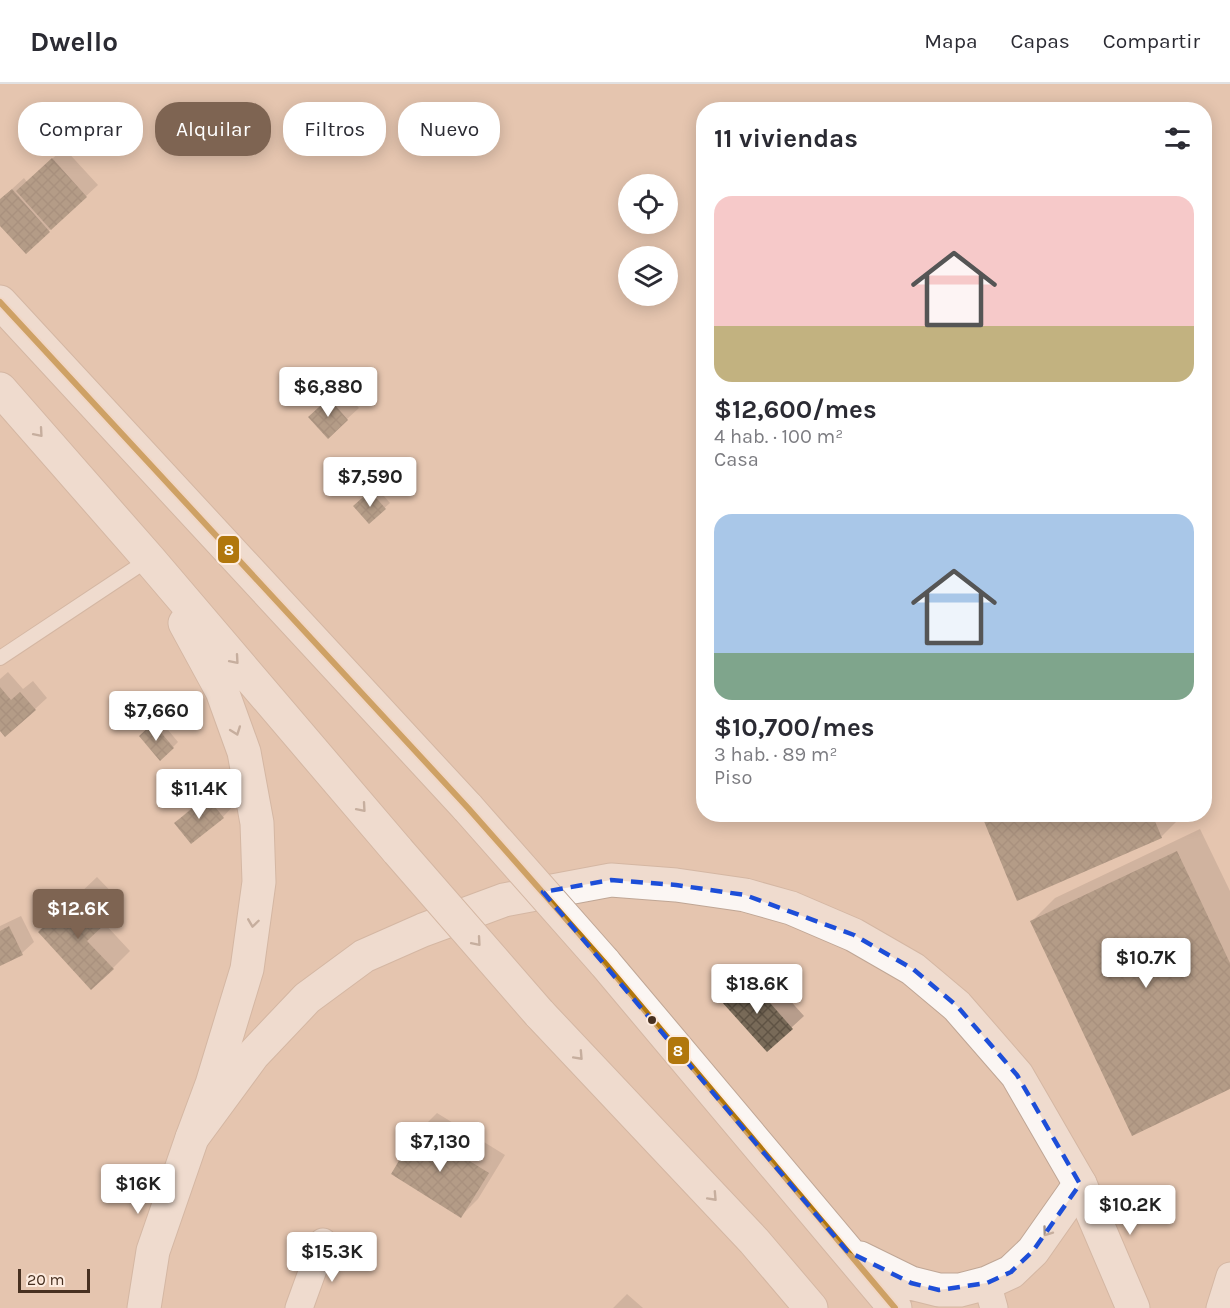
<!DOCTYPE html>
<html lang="es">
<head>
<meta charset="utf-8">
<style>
  :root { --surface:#fff; --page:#f7f7f7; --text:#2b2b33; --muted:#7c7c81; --line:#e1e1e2; --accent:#7e6452 }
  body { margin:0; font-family:Karla,sans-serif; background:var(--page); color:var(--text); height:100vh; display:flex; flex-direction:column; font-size:22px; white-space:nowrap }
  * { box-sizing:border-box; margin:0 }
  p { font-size:20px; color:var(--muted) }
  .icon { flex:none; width:33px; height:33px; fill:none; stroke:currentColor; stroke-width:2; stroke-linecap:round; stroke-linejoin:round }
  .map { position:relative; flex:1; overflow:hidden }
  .sheet { position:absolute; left:696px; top:18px; width:516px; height:720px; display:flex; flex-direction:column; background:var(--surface); border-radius:24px; box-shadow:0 3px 15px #0003 }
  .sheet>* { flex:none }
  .top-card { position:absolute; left:18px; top:18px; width:570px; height:54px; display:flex; gap:12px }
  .tools { position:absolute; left:618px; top:90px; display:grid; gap:12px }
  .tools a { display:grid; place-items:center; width:60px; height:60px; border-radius:50%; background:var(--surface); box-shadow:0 3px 15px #0003; font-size:30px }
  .scale { position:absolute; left:18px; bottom:15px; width:72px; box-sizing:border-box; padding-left:6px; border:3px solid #473020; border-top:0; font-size:16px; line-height:21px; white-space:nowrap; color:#473020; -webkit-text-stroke:4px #feece0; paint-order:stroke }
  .price { position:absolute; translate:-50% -51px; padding:0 14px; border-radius:6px; background:#fff; color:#222; font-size:20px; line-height:39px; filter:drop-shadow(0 2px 3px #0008) }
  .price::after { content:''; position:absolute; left:50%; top:36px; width:18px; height:14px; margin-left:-9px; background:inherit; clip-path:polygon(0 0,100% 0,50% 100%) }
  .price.on { background:var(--accent); color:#fff }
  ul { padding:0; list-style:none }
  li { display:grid; align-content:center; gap:12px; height:318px; padding:0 18px }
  li span { display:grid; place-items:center; height:186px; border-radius:18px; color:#555 }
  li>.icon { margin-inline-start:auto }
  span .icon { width:108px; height:108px; fill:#fffc; stroke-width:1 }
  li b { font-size:26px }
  h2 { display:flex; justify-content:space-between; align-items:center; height:72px; padding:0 18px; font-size:26px }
  .chip { padding:0 21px; border-radius:24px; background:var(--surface); box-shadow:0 3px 15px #0003; font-size:21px; line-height:54px }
  .chip.on { background:var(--accent); color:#fff }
  header { display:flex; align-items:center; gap:36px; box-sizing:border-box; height:84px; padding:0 30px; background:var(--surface); border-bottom:2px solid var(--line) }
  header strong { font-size:28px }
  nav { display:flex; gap:33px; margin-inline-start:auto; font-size:21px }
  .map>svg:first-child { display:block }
  .shadow { fill:#0003 }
  .building { fill:url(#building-cross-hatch) }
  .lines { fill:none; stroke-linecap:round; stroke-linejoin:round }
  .lane-casing { stroke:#bfa695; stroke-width:16 }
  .street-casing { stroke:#bfa695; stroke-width:29 }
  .secondary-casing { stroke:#bfa695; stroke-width:35 }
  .highway-casing { stroke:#bfa695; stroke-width:35 }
  .lane { stroke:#fbf6f3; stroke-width:14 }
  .street { stroke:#fbf6f3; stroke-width:27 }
  .secondary { stroke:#fbf6f3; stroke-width:33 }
  .highway { stroke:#fbf6f3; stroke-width:33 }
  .highway-bridge-casing { stroke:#bfa695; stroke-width:35; stroke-linecap:butt }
  .highway-bridge { stroke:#fbf6f3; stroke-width:33 }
  .bus-1-casing { stroke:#feece0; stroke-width:10 }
  .bus-1 { stroke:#b1770d; stroke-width:6 }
  .oneway { stroke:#a1938a }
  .marked { fill:none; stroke:#1d4ed8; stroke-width:4.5; stroke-dasharray:12 8; stroke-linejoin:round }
  .bus-dot { fill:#473020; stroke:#feece0; stroke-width:2 }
  .line-badge { stroke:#feece0; stroke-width:2 }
  .badge-label { font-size:16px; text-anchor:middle; font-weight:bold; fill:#fff }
</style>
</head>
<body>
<header>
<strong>Dwello</strong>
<nav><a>Mapa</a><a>Capas</a><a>Compartir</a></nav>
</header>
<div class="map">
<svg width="1230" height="1224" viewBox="0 0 1230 1224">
  <defs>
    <pattern id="building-cross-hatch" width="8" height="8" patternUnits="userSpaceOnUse" patternTransform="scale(1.5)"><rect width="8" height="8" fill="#786a58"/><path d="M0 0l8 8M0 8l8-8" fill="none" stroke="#5f5344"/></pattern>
  </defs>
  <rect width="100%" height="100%" fill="#e5c5af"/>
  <path class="shadow" d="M 64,64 L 98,101 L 26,168 L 0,140 L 0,116 L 24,94 L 27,98 Z
    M 341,304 L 359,324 L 347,335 L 322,322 Z
    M 376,403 L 390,419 L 369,438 L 355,422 Z
    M 8,588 L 23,605 L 33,597 L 47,614 L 35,625 L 0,645 L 0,595 Z
    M 159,635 L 178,658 L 173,663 L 146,647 Z
    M 219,703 L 234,721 L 223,733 L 176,739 L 187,728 Z
    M 982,730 L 1184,730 L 1161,753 Z
    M 1200,745 L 1230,807 L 1230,1003 L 1032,837 L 1055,814 Z
    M 97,793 L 123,820 L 104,839 L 130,867 L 113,884 L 57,831 Z
    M 21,832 L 34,858 L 22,869 L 0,881 L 0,842 Z
    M 760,883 L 804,932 L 767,966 L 735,906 Z
    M 437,1029 L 505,1071 L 478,1115 L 461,1132 L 420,1046 Z
    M 627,1210 L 643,1224 L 613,1224 Z"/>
  <path class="building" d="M 52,74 L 87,113 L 51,146 L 16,107 Z
    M 12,105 L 50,148 L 26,170 L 0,142 L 0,115 Z
    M 329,314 L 348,336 L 328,355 L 308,333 Z
    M 370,407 L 386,425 L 369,440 L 353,422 Z
    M 0,603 L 11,616 L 20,608 L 36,626 L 5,653 L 0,647 Z
    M 153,639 L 174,664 L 160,677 L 139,652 Z
    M 207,713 L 224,734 L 191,760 L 174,739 Z
    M 981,730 L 1152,730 L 1162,754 L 1017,817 Z
    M 1177,767 L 1230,879 L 1230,1005 L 1132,1052 L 1030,837 Z
    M 79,809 L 106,839 L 87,857 L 114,885 L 91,906 L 38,848 Z
    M 9,842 L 23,871 L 0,882 L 0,847 Z
    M 748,894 L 793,945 L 767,968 L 721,917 Z
    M 418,1045 L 489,1089 L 461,1134 L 391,1090 Z"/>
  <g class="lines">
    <g class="lane-casing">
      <path id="lane" d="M 0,574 L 149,475"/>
    </g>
    <g class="street-casing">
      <path id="street" d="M 987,1199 L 994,1224
        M 299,1224 L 323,1158
        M 1220,1224 L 1230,1192"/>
    </g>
    <g class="secondary-casing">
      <path id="secondary" d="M 144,1224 L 153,1167 L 192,1054 L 253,971 L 307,914 L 364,872 L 423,846 L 504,816 L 611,796 L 676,801 L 745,811 L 791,824 L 854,851 L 913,885 L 957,922 L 1017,991 L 1080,1100 L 1133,1224"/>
    </g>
    <g class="highway-casing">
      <path id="highway" d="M 0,218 L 468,724
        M 0,305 L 149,475 L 398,767
        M 185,539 L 222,607 L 244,668 L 257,739 L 259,798 L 247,885 L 212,1000 L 192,1054
        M 604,878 L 895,1224
        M 539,929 L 754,1157 L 811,1224
        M 860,1174 L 911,1199 L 939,1206 L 960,1206 L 987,1199 L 1011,1188 L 1033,1167 L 1080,1100"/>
    </g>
    <use href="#lane" class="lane"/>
    <use href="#street" class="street"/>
    <use href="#secondary" class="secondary"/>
    <use href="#highway" class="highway"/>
    <g class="highway-bridge-casing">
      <path id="highway-bridge" d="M 468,724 L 604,878
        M 398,767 L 539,929"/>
    </g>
    <use href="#highway-bridge" class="highway-bridge"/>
    <g class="bus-1-casing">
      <path id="bus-1" d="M 0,218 L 468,724 L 604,878 L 895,1224"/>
    </g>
    <use href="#bus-1" class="bus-1"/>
  </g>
  <defs><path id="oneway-chevron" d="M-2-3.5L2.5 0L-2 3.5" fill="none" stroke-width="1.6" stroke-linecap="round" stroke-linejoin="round" transform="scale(1.5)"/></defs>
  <g class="oneway">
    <use href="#oneway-chevron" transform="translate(39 349) rotate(49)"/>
    <use href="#oneway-chevron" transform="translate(235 576) rotate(49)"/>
    <use href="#oneway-chevron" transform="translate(236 647) rotate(70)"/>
    <use href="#oneway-chevron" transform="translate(362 724) rotate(49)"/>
    <use href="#oneway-chevron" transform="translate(253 839) rotate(98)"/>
    <use href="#oneway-chevron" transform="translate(477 858) rotate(49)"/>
    <use href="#oneway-chevron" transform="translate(579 972) rotate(47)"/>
    <use href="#oneway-chevron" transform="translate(713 1113) rotate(47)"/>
    <use href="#oneway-chevron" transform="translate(1047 1148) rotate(126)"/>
  </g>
  <path d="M0 0H1230V1224H0ZM 611,796 L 676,801 L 745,811 L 854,851 L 913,885 L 957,922 L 1017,991 L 1080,1100 L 1033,1167 L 1011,1188 L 987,1199 L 939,1206 L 911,1199 L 847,1167 L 543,808 Z" fill="#e5c5af" fill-opacity=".55" fill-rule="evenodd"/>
  <path class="marked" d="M 611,796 L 676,801 L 745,811 L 854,851 L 913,885 L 957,922 L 1017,991 L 1080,1100 L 1033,1167 L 1011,1188 L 987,1199 L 939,1206 L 911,1199 L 847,1167 L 543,808 Z"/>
  <circle class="bus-dot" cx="652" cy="936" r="5"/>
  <g class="line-badge">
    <rect x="217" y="451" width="23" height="29" rx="6" fill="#b1770d"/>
    <rect x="667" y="952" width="23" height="29" rx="6" fill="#b1770d"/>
  </g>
  <g class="badge-label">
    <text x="229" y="471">8</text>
    <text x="678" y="972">8</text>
  </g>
</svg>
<div class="tools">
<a><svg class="icon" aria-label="locate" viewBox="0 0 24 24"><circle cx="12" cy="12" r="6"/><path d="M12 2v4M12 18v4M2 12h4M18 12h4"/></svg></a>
<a><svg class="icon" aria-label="layers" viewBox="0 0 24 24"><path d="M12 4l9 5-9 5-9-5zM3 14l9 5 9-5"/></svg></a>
</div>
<div class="scale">20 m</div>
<b class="price" style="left:328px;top:334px">$6,880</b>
<b class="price" style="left:370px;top:424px">$7,590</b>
<b class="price" style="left:156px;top:658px">$7,660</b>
<b class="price" style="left:199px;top:736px">$11.4K</b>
<b class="price on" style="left:78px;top:856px">$12.6K</b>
<b class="price" style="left:1146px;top:905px">$10.7K</b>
<b class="price" style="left:757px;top:931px">$18.6K</b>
<b class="price" style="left:440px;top:1089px">$7,130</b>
<b class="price" style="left:138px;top:1131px">$16K</b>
<b class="price" style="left:1130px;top:1152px">$10.2K</b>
<b class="price" style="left:332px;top:1199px">$15.3K</b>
<div class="top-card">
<a class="chip">Comprar</a>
<a class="chip on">Alquilar</a>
<a class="chip">Filtros</a>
<a class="chip">Nuevo</a>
</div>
<section class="sheet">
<h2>11 viviendas<svg class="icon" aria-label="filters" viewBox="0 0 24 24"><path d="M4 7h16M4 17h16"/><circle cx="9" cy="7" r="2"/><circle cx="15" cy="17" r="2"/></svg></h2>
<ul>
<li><span style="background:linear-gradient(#f6c9c9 70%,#c2b280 0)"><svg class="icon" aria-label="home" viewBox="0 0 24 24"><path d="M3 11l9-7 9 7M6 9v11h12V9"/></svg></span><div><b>$12,600/mes</b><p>4 hab. · 100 m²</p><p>Casa</p></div></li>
<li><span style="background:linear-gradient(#a9c7e8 75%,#7fa58c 0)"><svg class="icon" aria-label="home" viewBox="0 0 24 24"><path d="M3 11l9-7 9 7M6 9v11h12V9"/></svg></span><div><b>$10,700/mes</b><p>3 hab. · 89 m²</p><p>Piso</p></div></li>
</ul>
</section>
</div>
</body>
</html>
